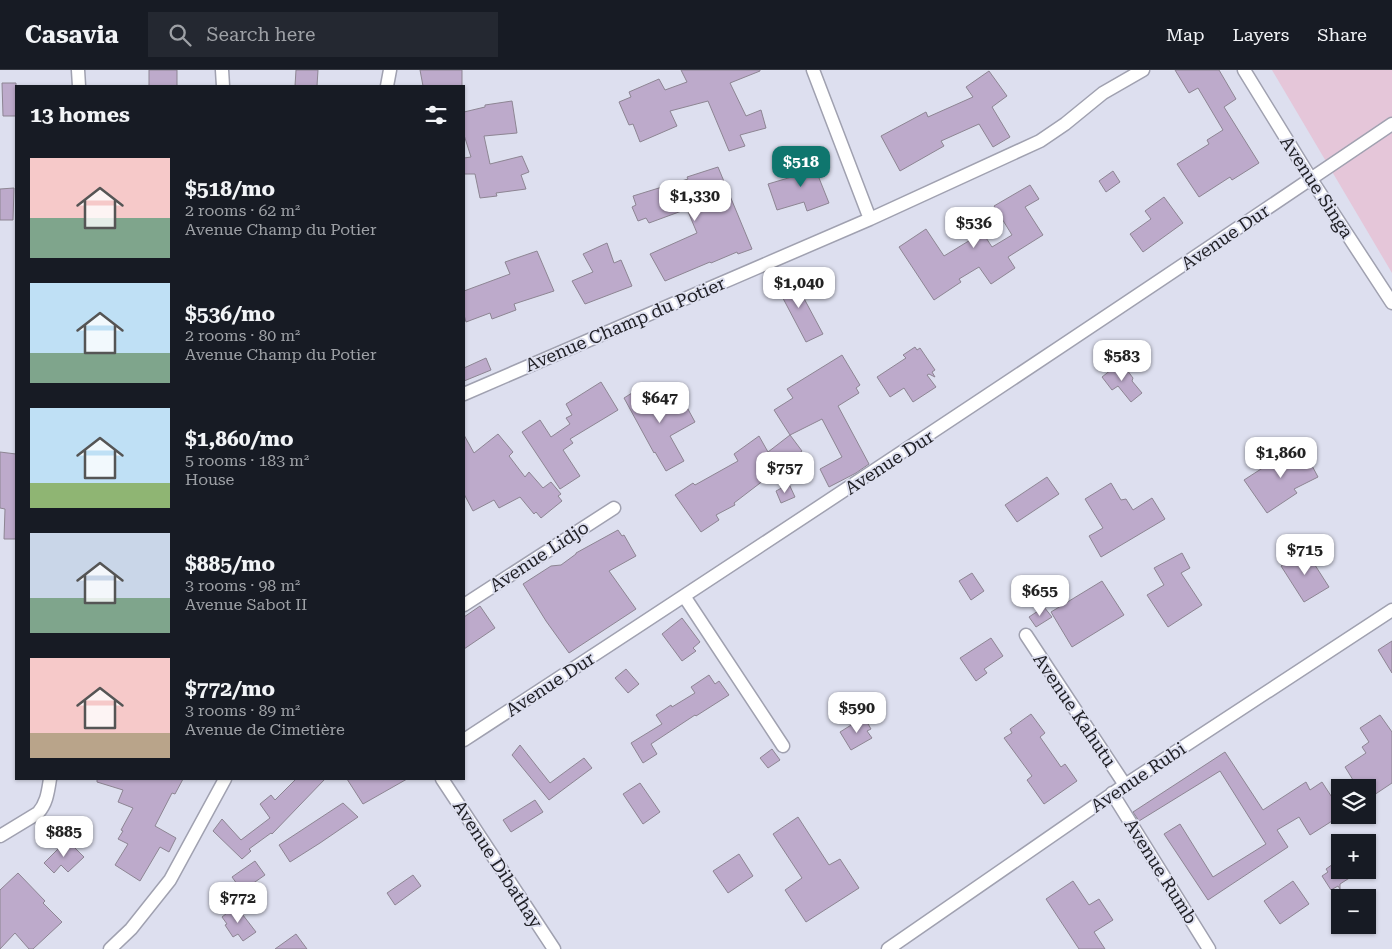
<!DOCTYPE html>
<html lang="en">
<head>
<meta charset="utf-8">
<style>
  :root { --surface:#171b24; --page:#242831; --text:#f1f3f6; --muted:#9ea1a6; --line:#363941; --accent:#0f766e }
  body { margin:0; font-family:"Roboto Serif",serif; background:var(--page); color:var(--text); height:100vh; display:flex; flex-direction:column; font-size:19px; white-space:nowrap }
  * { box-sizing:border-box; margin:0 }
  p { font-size:16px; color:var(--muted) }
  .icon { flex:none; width:28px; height:28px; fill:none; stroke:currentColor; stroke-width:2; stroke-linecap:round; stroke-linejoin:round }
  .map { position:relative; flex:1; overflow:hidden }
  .side { position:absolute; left:15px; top:15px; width:450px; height:695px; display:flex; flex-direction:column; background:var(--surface); border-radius:0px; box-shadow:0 1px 4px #0004 }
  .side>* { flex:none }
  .tools { position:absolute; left:1331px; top:709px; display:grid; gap:10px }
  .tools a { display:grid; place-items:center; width:45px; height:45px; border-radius:0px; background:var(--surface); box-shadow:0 1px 4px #0004; font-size:25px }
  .price { position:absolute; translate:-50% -42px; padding:0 11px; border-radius:10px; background:#fff; color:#222; font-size:16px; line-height:32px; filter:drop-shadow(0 1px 2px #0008) }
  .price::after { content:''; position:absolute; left:50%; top:30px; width:15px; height:11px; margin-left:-8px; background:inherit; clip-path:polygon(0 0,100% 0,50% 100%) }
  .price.current { background:var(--accent); color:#fff }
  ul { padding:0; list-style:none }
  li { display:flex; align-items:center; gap:15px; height:125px; padding:0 15px }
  li span { display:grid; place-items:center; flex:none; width:140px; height:100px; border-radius:0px; color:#555 }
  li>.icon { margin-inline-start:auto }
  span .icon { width:60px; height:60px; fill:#fffc; stroke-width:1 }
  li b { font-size:21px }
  h2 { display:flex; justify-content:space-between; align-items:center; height:60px; padding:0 15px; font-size:21px }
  header { display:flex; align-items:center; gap:30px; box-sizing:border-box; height:70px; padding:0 25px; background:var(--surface); border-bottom:1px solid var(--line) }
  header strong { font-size:24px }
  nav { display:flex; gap:28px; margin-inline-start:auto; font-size:18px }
  .search { width:350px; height:45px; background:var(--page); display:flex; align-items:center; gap:12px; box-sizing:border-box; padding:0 18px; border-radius:0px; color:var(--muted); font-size:19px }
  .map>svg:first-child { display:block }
  .green { fill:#e5c6d9 }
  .building { fill:#bdaacb; stroke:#8d8593 }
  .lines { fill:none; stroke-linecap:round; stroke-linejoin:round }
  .street-casing { stroke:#a0a1b0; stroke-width:15 }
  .street { stroke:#fff; stroke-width:12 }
  .labels { text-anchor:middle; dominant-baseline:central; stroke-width:4; stroke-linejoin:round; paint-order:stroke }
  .street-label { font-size:18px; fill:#202026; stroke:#dddfef }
</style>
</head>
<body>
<header>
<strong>Casavia</strong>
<div class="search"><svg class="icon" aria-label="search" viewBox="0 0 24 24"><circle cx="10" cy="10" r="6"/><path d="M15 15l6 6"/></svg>Search here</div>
<nav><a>Map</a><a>Layers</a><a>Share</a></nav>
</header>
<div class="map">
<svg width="1392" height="879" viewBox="0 0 1392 879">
  <rect width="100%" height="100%" fill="#dddfef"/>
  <path class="green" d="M 1272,0 L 1392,0 L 1392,203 Z"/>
  <path class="building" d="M 149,0 L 177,0 L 177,16 L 149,16 Z
    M 296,0 L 318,0 L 317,16 L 295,16 Z
    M 420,0 L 462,0 L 462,16 L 423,16 Z
    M 681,0 L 760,0 L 760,1 L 730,13 L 746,46 L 761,40 L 766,58 L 740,65 L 745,76 L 729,81 L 708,31 L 670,41 L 677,56 L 640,72 L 633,54 L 629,55 L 619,32 L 631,27 L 629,22 L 659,9 L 665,20 L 687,12 Z
    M 1175,0 L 1219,0 L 1236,29 L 1224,37 L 1259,93 L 1232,110 L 1230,107 L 1199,127 L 1177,94 L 1209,74 L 1207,70 L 1223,60 L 1198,18 L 1189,23 Z
    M 989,1 L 1007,26 L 992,37 L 1010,67 L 993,77 L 979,54 L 941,71 L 944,76 L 900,101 L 881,66 L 926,42 L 928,47 L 973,27 L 966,17 Z
    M 2,13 L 16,13 L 16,46 L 3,46 Z
    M 512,31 L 517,63 L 484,66 L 490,94 L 522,86 L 529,102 L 521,105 L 526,119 L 496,123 L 497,126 L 480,128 L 475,104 L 464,104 L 464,88 L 471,87 L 464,65 L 464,42 L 485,37 L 485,35 Z
    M 819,89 L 825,106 L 819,108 L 829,133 L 807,141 L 804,132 L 777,140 L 768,114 L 795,106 L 792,98 Z
    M 718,97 L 752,179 L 738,184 L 737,182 L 711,193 L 710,192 L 665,211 L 650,184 L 697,163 L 687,139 L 649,153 L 646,148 L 638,151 L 632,137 L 636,135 L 633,126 L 688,109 L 687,107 Z
    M 1113,101 L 1120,112 L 1106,122 L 1099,111 Z
    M 1030,115 L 1039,129 L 1025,137 L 1043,165 L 1008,187 L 1015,198 L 991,214 L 979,197 L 959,209 L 961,212 L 934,230 L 899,177 L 926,159 L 944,186 L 972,169 L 967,161 L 977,154 L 992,177 L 1012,165 L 994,136 Z
    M 14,118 L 13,150 L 0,150 L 0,119 Z
    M 1164,127 L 1183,153 L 1143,182 L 1130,164 L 1151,149 L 1145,141 Z
    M 607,173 L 614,193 L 621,190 L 632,216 L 585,234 L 572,211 L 593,202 L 583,184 Z
    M 537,181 L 554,221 L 514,234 L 516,240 L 492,249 L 490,243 L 466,252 L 464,245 L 464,221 L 510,204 L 505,192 Z
    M 792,206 L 823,264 L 806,272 L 776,215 Z
    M 915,277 L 917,280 L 920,278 L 935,300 L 932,302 L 935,307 L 929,304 L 927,305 L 936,317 L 913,332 L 904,318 L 890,327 L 877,307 L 906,288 L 903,285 Z
    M 842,285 L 860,315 L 856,318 L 859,323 L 838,336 L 869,394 L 856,403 L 829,417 L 820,399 L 842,387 L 822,349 L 790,365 L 774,340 L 793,328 L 787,319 Z
    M 486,288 L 491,300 L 464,311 L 464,298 Z
    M 1121,292 L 1133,308 L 1132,311 L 1142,323 L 1131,332 L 1118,316 L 1112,320 L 1102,307 Z
    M 601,312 L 618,340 L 570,369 L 573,373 L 563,380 L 580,406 L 560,419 L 522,362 L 540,350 L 551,367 L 570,354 L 566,348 L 572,345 L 566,334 Z
    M 640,318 L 643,323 L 649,320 L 656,334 L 683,330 L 695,352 L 670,366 L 684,391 L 666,401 L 655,382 L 654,383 L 624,328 Z
    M 498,364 L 513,382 L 509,386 L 525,407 L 529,402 L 543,418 L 551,412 L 561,424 L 558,426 L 562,431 L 541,448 L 536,442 L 534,444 L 520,427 L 499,438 L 494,430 L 473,441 L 464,424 L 464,365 L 474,383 Z
    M 790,365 L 802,381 L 734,433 L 735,435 L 716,445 L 719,450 L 701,462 L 675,425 L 693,413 L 695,415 L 738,391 L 734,384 L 759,366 L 768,382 Z
    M 1302,377 L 1318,407 L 1294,419 L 1297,423 L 1267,443 L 1244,410 L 1275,390 L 1275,391 Z
    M 0,382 L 16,384 L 16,469 L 4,469 L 5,439 L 0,438 Z
    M 1047,407 L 1059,424 L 1017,452 L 1005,435 Z
    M 1111,413 L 1121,430 L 1126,429 L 1133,440 L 1152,428 L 1165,449 L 1101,487 L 1089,466 L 1103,458 L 1085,429 Z
    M 789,414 L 795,427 L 781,433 L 776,421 Z
    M 618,460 L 622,466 L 624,465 L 636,486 L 609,501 L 636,539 L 569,583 L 546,551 L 523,514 L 551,496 L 561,495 L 576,484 L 576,483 Z
    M 1306,481 L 1329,517 L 1304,532 L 1281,496 Z
    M 1182,483 L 1190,498 L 1181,503 L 1202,535 L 1168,557 L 1147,525 L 1164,515 L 1154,498 Z
    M 972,503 L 984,521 L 971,530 L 959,511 Z
    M 1102,511 L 1124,545 L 1072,577 L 1051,542 Z
    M 480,536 L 495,558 L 464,579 L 464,547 Z
    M 1044,537 L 1052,547 L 1036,557 L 1029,547 Z
    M 682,548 L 700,572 L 693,578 L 696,581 L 682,591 L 662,564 Z
    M 991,568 L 1003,586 L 984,599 L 987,603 L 976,611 L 960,588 Z
    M 1392,571 L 1392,603 L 1378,580 Z
    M 626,599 L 639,614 L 628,623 L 615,608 Z
    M 709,605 L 715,614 L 719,611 L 729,625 L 696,646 L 695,645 L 651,674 L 657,684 L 643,693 L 631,673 L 662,654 L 656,645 L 671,635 L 672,637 L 695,623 L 691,617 Z
    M 1031,644 L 1045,663 L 1040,667 L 1061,697 L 1065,694 L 1077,711 L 1044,734 L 1027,710 L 1032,706 L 1004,668 L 1012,663 L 1010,659 Z
    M 1380,645 L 1392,662 L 1392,713 L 1368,729 L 1368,718 L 1358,718 L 1345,697 L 1366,683 L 1362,677 L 1369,672 L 1360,658 Z
    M 864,647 L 871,659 L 867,661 L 872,668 L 851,680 L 840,662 Z
    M 520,675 L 550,713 L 584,688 L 592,698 L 549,730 L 512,685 Z
    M 772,679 L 780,690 L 768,698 L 760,688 Z
    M 1225,682 L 1263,740 L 1306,712 L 1310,720 L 1322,712 L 1335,732 L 1340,729 L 1340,746 L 1310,765 L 1299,747 L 1277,760 L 1288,777 L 1208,830 L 1164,764 L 1180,754 L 1213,807 L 1266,774 L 1220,701 L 1139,751 L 1133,742 Z
    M 97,709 L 183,709 L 175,724 L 172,723 L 155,756 L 176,768 L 169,782 L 160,777 L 140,811 L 115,795 L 128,774 L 118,769 L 123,761 L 121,760 L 133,738 L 118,732 L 123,720 L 97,712 Z
    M 296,709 L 325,709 L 272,764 L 271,763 L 249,779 L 251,781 L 242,789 L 213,761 L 222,749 L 241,770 L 270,748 L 260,734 L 271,725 L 275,730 Z
    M 347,709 L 407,709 L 363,734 Z
    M 640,713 L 660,742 L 643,754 L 623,724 Z
    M 535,730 L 543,742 L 511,762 L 503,750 Z
    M 343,733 L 358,747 L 320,773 L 290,792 L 279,775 Z
    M 798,747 L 829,795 L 840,789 L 859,818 L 806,852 L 785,820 L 802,808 L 773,764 Z
    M 67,770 L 84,787 L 68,802 L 61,795 L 54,803 L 44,793 Z
    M 739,784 L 753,806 L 728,823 L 713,801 Z
    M 1340,789 L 1340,800 L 1362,800 L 1340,814 L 1340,819 L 1338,816 L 1331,820 L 1322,806 L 1328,802 L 1326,799 Z
    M 255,791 L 265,805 L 242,821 L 232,807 Z
    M 18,803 L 45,831 L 43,833 L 62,852 L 33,879 L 29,879 L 15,863 L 0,879 L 0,820 Z
    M 413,805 L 421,816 L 395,835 L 387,823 Z
    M 1073,811 L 1089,835 L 1099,829 L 1113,850 L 1094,862 L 1105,879 L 1079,879 L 1046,829 Z
    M 1293,811 L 1309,834 L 1280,854 L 1264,831 Z
    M 236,836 L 256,862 L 243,871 L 238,864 L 233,867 L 225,855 L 227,854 L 222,847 Z
    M 296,864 L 307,879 L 275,879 Z"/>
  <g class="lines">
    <g class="street-casing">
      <path id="street" d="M 78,0 L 79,16
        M 222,0 L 223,16
        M 813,0 L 870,149
        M 1244,0 L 1311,109 L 1392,233
        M 387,16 L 390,0
        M 464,324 L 870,149 L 1040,71 L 1065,54 L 1103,23 L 1143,0
        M 684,526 L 783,676
        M 464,535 L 614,438
        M 1026,565 L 1125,715
        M 464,670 C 775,467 1085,262 1392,54
        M 442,709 L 554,879
        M 1112,723 L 1209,879
        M 0,766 L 38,743 C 47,733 48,721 50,709
        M 110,879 L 131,859 L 170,810 L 225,709
        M 888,879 L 1125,715 L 1392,540"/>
    </g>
    <use href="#street" class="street"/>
  </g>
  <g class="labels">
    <g class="street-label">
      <text transform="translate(1317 117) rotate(57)">Avenue Singa</text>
      <text transform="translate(1225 167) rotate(-34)">Avenue Dur</text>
      <text transform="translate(625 254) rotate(-23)">Avenue Champ du Potier</text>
      <text transform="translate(889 392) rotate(-33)">Avenue Dur</text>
      <text transform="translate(539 486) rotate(-33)">Avenue Lidjo</text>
      <text transform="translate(550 614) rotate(-33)">Avenue Dur</text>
      <text transform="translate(1075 640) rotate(56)">Avenue Kahutu</text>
      <text transform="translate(1138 707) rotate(-34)">Avenue Rubi</text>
      <text transform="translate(498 794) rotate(57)">Avenue Dibathay</text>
      <text transform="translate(1161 801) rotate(58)">Avenue Rumb</text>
    </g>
  </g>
</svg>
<div class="tools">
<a><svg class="icon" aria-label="layers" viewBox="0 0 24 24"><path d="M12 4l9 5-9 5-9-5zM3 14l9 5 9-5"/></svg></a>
<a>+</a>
<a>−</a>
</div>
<b class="price current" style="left:801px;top:118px">$518</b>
<b class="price" style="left:695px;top:152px">$1,330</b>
<b class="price" style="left:974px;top:179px">$536</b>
<b class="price" style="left:799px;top:239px">$1,040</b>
<b class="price" style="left:1122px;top:312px">$583</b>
<b class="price" style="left:660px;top:354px">$647</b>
<b class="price" style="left:1281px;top:409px">$1,860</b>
<b class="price" style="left:785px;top:424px">$757</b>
<b class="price" style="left:1305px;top:506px">$715</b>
<b class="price" style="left:1040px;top:547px">$655</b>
<b class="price" style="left:857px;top:664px">$590</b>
<b class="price" style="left:64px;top:788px">$885</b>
<b class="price" style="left:238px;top:854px">$772</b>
<section class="side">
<h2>13 homes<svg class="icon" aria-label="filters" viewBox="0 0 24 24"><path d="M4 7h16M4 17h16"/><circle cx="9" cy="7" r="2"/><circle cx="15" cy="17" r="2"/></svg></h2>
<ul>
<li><span style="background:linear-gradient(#f6c9c9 60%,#7fa58c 0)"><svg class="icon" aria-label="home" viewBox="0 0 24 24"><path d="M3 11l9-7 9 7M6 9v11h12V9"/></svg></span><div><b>$518/mo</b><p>2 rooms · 62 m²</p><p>Avenue Champ du Potier</p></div></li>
<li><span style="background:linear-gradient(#bfe0f5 70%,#7fa58c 0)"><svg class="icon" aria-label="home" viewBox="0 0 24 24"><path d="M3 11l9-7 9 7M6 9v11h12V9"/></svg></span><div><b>$536/mo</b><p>2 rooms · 80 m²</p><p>Avenue Champ du Potier</p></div></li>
<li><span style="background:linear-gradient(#bfe0f5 75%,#8fb573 0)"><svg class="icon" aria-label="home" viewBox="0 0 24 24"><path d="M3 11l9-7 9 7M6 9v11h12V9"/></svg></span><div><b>$1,860/mo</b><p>5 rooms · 183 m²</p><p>House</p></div></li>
<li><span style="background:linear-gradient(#c9d6e8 65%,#7fa58c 0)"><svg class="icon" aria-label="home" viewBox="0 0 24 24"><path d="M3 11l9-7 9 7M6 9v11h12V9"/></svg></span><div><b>$885/mo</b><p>3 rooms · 98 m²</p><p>Avenue Sabot II</p></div></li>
<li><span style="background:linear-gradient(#f6c9c9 75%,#b9a48a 0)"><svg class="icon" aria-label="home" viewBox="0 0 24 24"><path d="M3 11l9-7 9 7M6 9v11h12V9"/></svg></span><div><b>$772/mo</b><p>3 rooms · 89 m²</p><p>Avenue de Cimetière</p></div></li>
</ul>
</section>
</div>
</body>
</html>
